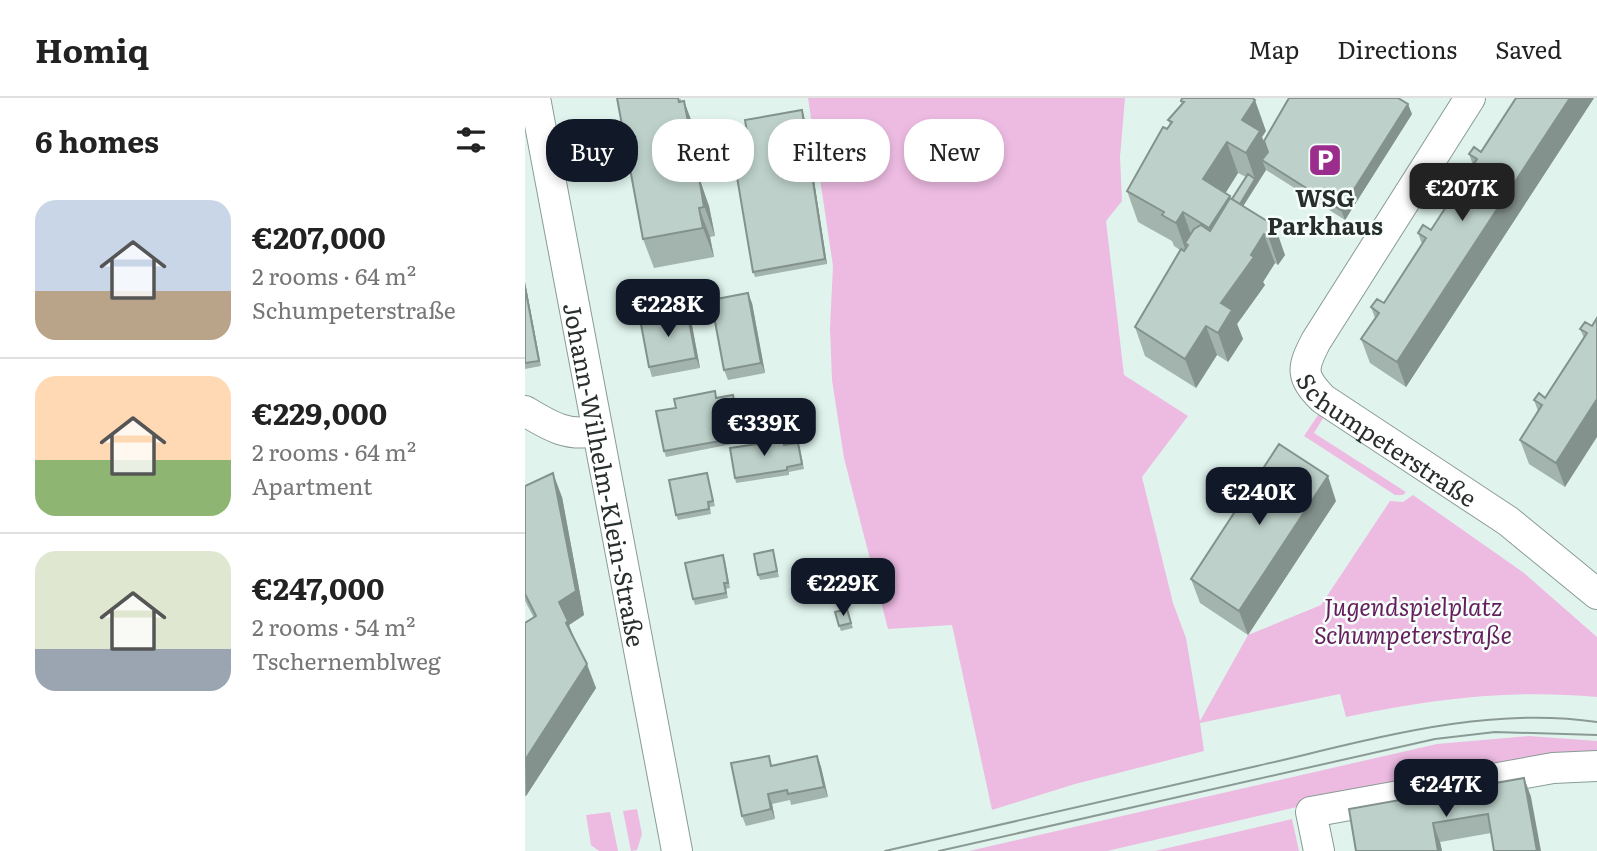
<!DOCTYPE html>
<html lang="en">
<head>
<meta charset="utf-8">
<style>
  :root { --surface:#fff; --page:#f6f6f6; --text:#222; --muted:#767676; --line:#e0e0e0; --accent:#111827 }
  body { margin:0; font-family:Literata,serif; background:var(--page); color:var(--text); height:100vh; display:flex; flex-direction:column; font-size:26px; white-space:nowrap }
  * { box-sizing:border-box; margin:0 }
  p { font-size:23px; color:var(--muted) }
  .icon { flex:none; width:38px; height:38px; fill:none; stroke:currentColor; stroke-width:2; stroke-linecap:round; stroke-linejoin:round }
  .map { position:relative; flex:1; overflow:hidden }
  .side { display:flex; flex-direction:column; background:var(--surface); width:525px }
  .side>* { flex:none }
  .guide { position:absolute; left:21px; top:21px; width:665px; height:63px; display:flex; gap:14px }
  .price { position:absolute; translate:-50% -60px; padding:0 16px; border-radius:14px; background:var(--accent); color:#fff; font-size:23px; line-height:46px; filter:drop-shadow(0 2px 4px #0008) }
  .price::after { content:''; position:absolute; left:50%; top:42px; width:21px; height:16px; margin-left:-10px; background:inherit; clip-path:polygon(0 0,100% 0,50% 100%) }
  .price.on { background:#222; color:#fff }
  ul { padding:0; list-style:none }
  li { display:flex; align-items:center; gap:21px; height:175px; padding:0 35px }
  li+li { border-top:2px solid var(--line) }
  li span { display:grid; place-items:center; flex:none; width:196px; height:140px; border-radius:21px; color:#555 }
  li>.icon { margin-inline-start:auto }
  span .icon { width:84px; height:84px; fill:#fffc; stroke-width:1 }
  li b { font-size:30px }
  h2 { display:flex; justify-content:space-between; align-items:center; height:84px; padding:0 35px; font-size:30px }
  .pill { padding:0 24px; border-radius:28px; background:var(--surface); box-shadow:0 4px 10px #0003; font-size:24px; line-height:63px }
  .pill.on { background:var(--accent); color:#fff }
  header { display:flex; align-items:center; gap:42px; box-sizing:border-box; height:98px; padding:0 35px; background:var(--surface); border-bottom:2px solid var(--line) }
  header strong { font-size:33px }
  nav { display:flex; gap:38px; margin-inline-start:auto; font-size:24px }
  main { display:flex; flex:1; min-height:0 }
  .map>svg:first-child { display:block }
  .green { fill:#edbbe2 }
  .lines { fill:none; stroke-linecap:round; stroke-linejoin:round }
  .minor-casing { stroke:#899b95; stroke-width:32 }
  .minor { stroke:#fff; stroke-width:30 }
  .tram { stroke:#8c9a95; stroke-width:2 }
  .wall { fill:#a3b4ae; fill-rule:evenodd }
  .shaded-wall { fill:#84928d }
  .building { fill:#bdd1ca; stroke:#84928d; stroke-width:2 }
  .labels { text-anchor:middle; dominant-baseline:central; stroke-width:5; stroke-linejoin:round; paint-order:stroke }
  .poi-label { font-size:24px; font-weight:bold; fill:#272e2c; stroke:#f6fefb }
  .street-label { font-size:24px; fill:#272e2c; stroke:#f6fefb }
  .park-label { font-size:24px; font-style:italic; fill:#651e5b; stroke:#f6fefb }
</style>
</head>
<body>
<header>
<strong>Homiq</strong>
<nav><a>Map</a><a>Directions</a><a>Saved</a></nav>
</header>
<main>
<section class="side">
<h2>6 homes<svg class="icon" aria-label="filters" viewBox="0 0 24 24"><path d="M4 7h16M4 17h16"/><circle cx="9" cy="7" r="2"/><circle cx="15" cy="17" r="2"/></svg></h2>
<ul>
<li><span style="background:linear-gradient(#c9d6e8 65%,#b9a48a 0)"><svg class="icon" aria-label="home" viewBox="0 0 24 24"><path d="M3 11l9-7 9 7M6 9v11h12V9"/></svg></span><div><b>€207,000</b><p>2 rooms · 64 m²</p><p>Schumpeterstraße</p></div></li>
<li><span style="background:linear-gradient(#ffd9b3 60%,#8fb573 0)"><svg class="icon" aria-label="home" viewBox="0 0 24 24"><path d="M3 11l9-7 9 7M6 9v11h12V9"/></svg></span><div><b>€229,000</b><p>2 rooms · 64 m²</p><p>Apartment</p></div></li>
<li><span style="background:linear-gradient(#dfe7d0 70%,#9aa5b1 0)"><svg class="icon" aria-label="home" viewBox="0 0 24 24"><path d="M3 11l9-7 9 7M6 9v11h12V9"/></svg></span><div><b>€247,000</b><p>2 rooms · 54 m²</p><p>Tschernemblweg</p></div></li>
</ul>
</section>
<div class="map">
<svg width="1072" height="753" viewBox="0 0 1072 753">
  <rect width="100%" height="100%" fill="#e0f4ed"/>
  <path class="green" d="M 283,0 L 600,0 L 595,59 L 597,103 L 581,123 L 599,277 L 663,318 L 617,379 L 648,505 L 661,540 L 675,623 L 723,537 L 796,507 L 865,403 L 878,404 L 888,397 L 999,475 L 1072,539 L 1072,599 C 983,591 908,601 821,619 L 815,596 L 675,625 L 679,653 L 550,686 L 467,712 L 427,527 L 363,531 L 319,360 L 307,282 L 305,230 L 308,168 Z
    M 795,314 L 800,317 L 789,335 L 881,394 L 878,397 L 870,397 L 779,338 Z
    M 1004,638 L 1072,643 L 1072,661 L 772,709 L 582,753 L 444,753 L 912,646 Z
    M 112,711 L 117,736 L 112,752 L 106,753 L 98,713 Z
    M 85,714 L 93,753 L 74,753 L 66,747 L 61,717 Z
    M 767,721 L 774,753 L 630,753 Z"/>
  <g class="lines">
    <g class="minor-casing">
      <g id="minor">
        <path id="s1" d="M 10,0 L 152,753"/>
        <path id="s2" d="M 945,0 L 791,243 C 777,270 775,278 798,301 L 983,423 L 1072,496"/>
        <path d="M 0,313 C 25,328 42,339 72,333"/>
        <path d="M 794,753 L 786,714 L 1028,670 L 1072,668"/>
      </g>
    </g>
    <use href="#minor" class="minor"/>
    <path class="tram" d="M 360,753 C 484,725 608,697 732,668 C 842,643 958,607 1072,624
      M 414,753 L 910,641 L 970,634 L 1072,637"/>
  </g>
  <path class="wall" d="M 155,0 L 170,32 L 175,58 L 170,59 L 173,75 L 170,76 L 184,108 L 190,138 L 185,139 L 189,159 L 129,170 L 118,141 Z
    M 1069,0 L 881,289 L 845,265 L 836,241 L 850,220 L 846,209 L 859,205 L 897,146 L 893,135 L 906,132 L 948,67 L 944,56 L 956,54 Z
    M 656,3 L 741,33 L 737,39 L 739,43 L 887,16 L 820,122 L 741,72 L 718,108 L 760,157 L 753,167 L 750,165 L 738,184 L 740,187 L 712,226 L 718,241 L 703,264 L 692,257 L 671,290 L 620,258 L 610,229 L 655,152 L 649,148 L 647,143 L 613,124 L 602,93 L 645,26 L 643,22 L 657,6 ZM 713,75 L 721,79 L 707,101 L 700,95 Z
    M 279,18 L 302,166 L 230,179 L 228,174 L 227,63 Z
    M 0,184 L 16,268 L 0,271 Z
    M 227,205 L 240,275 L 203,282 L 199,272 Z
    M 162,212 L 166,222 L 175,270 L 127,279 L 124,269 Z
    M 1067,228 L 1040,389 L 1004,366 L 995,342 L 1013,313 L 1009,302 L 1020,300 L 1059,240 L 1055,231 Z
    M 208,297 L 213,319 L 203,321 L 207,346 L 141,359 L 139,353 L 151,310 Z
    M 258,342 L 260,347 L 273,345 L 275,350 L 279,371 L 264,374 L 264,377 L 211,385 L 210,380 Z
    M 182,375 L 190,408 L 185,409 L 186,416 L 153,422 L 151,417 Z
    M 0,388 L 37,399 L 59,517 L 44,527 L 50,543 L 71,590 L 1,698 L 0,698 L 0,525 L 9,520 L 0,503 Z
    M 811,403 L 723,537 L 675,505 L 666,481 Z
    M 248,452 L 254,479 L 235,482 L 233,477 Z
    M 200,462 L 205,490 L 201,491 L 203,500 L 170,507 L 168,501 Z
    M 322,511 L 328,530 L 316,533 L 314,528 Z
    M 292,658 L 296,669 L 303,699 L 266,707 L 265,702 L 247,706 L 250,721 L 221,728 L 217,718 L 248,668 Z
    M 999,680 L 1006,699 L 966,735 L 915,744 L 917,753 L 831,753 Z"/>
  <path class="shaded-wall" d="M 1045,0 L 1069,0 L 881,289 L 872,264 Z
    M 730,2 L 741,33 L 737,39 L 746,64 L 737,62 L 741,72 L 712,118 L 696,162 L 684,130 L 705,98 L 710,113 L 730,81 L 721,55 L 717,22 Z
    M 159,3 L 170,32 L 175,58 L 164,29 Z
    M 883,6 L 887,16 L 820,122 L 816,112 Z
    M 277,12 L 279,18 L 302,166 L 300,161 Z
    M 160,30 L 170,59 L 173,75 L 163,46 Z
    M 702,44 L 713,75 L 690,112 L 678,81 Z
    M 159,47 L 170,76 L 179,108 L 174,79 L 184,108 L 190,138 L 169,80 Z
    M 174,110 L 185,139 L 189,159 L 178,130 Z
    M 658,114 L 669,145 L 663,147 L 660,145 L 663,154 L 662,156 L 651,125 Z
    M 750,128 L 760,157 L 753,167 L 743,138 Z
    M 739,136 L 750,165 L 738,184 L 740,187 L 712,226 L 718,241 L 703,264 L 693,235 L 696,205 Z
    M 0,184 L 16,268 L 0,189 Z
    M 223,195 L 227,205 L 240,275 L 236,265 Z
    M 162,212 L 166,222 L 175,270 L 171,260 Z
    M 681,228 L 692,257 L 671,290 L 660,261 Z
    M 1072,301 L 1072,339 L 1040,389 L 1031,365 Z
    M 28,375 L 37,399 L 59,517 L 44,527 L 52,548 L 41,525 L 34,504 Z
    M 803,378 L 811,403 L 723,537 L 714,513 Z
    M 62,566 L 71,590 L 1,698 L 0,662 Z
    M 292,658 L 296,669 L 303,699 L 299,689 Z
    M 999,680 L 1006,699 L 1016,753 L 1012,753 Z
    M 243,696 L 247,706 L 250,721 L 246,711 Z
    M 908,725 L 915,744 L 917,753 L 913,753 Z"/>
  <path class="building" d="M 92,0 L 153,0 L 154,4 L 159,3 L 164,29 L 160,30 L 163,46 L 159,47 L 169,80 L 174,79 L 179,109 L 174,110 L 178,130 L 118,141 Z
    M 657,0 L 727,0 L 730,2 L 717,22 L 735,33 L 721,55 L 702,44 L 678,81 L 705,98 L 684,130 L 658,114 L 651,125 L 637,117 L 639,114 L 602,93 L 638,29 L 642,31 L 647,24 L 643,22 L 659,4 L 656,3 Z
    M 764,0 L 873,0 L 883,6 L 816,112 L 737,62 L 743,54 L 739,43 Z
    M 991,0 L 1045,0 L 872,264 L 836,241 L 854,215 L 846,209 L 852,201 L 859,205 L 901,140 L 893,135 L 898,127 L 906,132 L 952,61 L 944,56 L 949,49 L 956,54 Z
    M 277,12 L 300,161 L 228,174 L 210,67 L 227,63 L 220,22 Z
    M 723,76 L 730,81 L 715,106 L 707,101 Z
    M 705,100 L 750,128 L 743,138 L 739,136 L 726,157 L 729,159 L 696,205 L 707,212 L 693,235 L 681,228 L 660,261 L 610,229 L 656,151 L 659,153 L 663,147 L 660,145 L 669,131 L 676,127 L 685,133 Z
    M 0,189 L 14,263 L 0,265 Z
    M 223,195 L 236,265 L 199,272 L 186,202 Z
    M 162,212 L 171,260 L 124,269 L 115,221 Z
    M 1072,220 L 1072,301 L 1031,365 L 995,342 L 1017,307 L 1009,302 L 1014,295 L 1020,300 L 1062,235 L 1055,231 L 1060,224 L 1067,228 Z
    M 190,293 L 191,300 L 208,297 L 211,314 L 201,315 L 206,341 L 139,353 L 131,313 L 151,310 L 149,301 Z
    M 258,342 L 259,347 L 273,345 L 277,366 L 262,369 L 262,372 L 210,380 L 205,350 Z
    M 754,346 L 803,378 L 714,513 L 666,481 Z
    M 28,375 L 51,493 L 34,504 L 43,523 L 41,525 L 62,566 L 0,662 L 0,525 L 11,518 L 0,496 L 0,388 Z
    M 182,375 L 188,403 L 183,404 L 184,411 L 151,417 L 144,382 Z
    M 248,452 L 252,473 L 233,477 L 229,456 Z
    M 198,457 L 203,485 L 199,485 L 201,495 L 168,501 L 160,465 Z
    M 322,511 L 326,525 L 314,528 L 310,514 Z
    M 244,658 L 246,668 L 292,658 L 299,689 L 263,696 L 262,692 L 243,696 L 246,711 L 217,718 L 206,665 Z
    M 999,680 L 1012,753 L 969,753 L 963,716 L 908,725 L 913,753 L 831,753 L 824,711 Z"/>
  <defs>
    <g id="parking-square" transform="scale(1.75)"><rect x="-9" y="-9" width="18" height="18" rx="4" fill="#9b2d8c" stroke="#f6fefb"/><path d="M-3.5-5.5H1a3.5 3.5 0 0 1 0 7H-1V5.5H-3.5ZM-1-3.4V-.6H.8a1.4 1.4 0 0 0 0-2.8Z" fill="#fff"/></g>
  </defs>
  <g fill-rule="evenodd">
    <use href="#parking-square" x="800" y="62"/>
  </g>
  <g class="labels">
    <g class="poi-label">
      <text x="800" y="98">WSG<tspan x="800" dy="28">Parkhaus</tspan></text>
    </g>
    <g class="street-label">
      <text stroke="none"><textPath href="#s2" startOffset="429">Schumpeterstraße</textPath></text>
      <text stroke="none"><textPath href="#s1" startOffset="383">Johann-Wilhelm-Klein-Straße</textPath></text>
    </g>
    <g class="park-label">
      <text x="888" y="507">Jugendspielplatz<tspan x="888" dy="28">Schumpeterstraße</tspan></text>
    </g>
  </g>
</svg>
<b class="price on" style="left:937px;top:125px">€207K</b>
<b class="price" style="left:143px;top:241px">€228K</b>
<b class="price" style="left:239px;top:360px">€339K</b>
<b class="price" style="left:734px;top:429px">€240K</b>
<b class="price" style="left:318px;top:520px">€229K</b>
<b class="price" style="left:921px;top:721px">€247K</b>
<div class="guide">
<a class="pill on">Buy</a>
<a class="pill">Rent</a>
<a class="pill">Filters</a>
<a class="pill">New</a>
</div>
</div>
</main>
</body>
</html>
